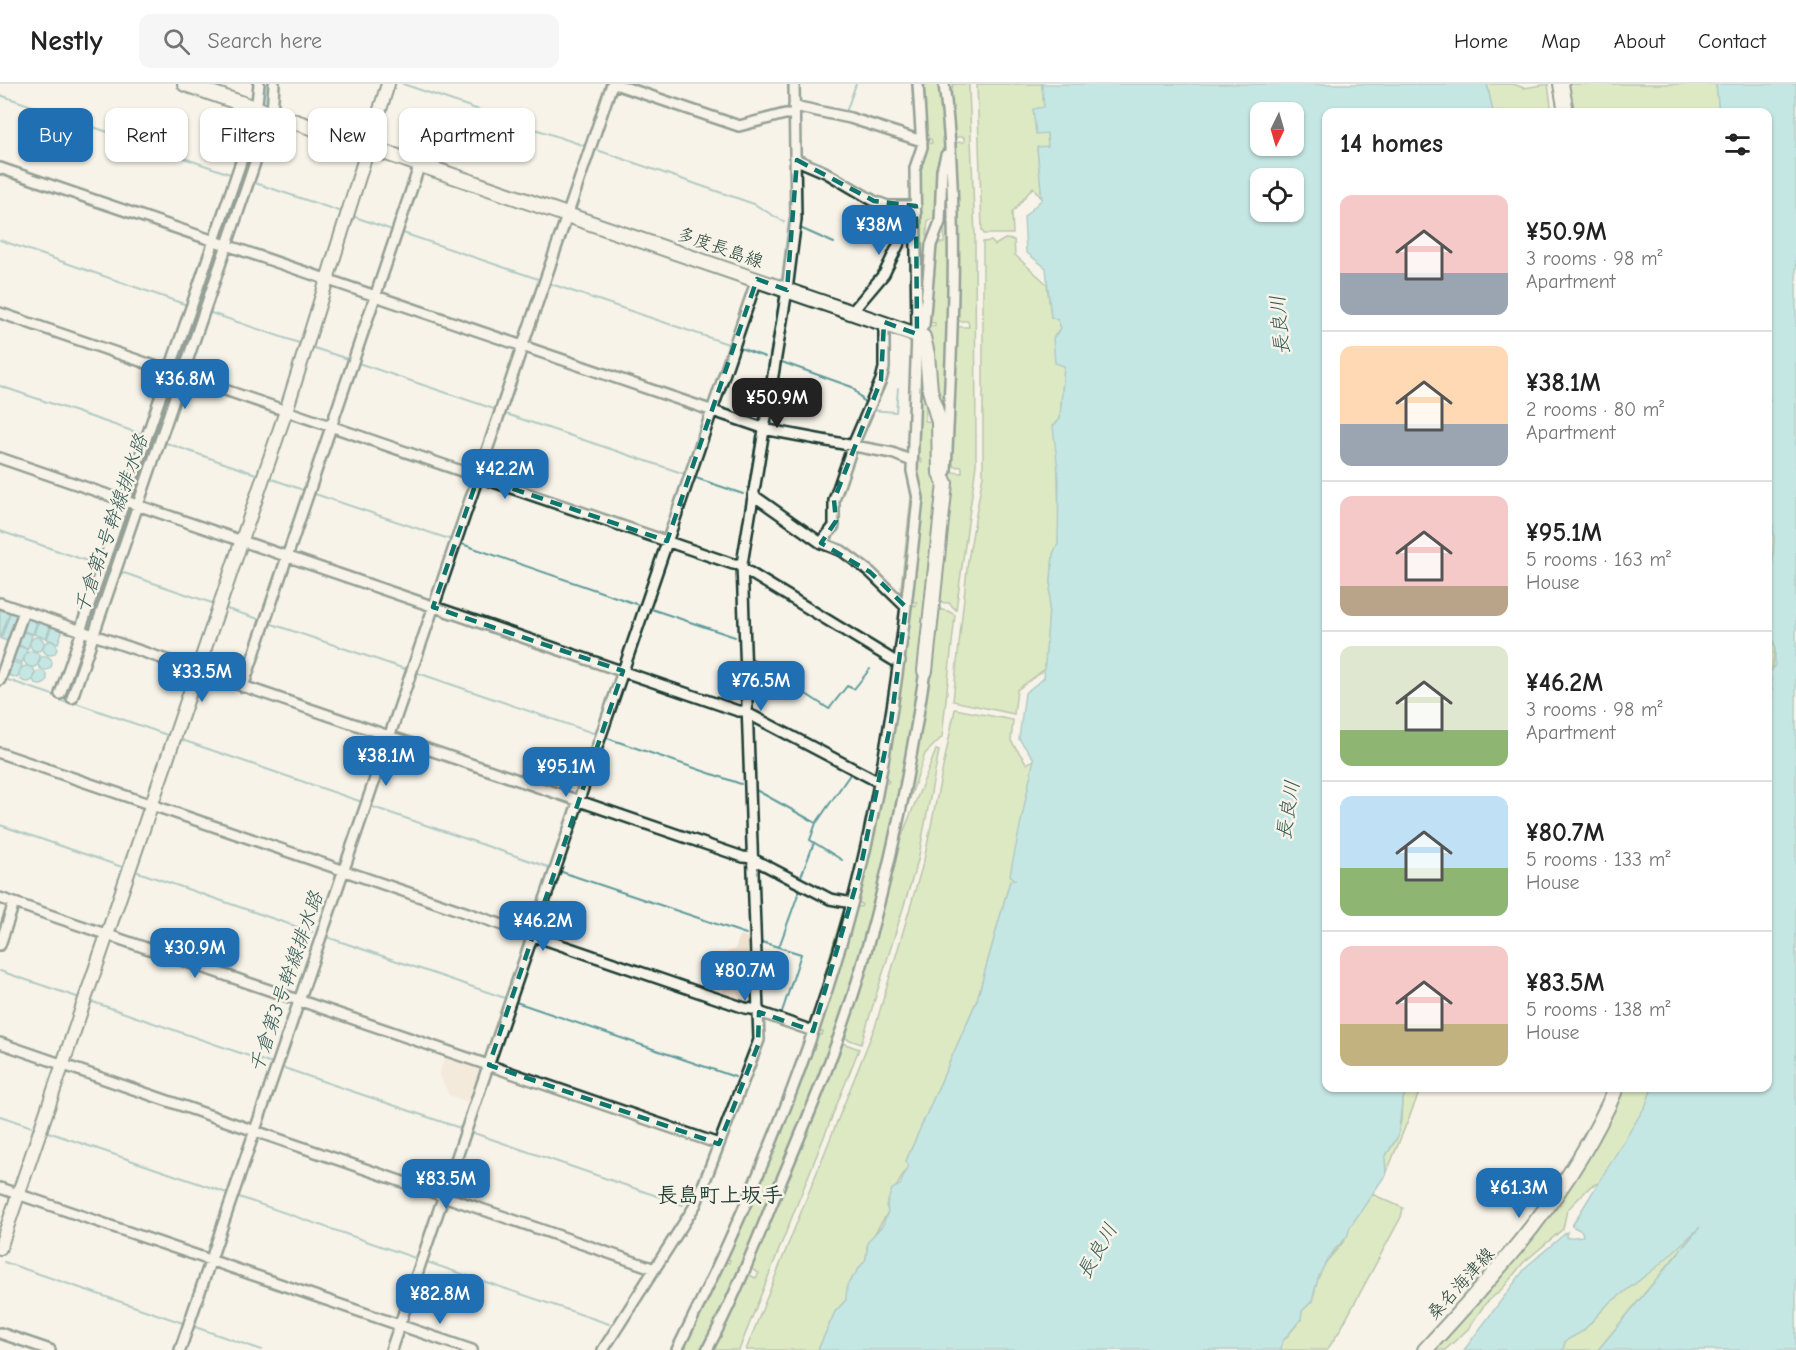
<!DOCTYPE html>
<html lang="en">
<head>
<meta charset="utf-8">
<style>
  :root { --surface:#fff; --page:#f6f6f6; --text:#222; --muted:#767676; --line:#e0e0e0; --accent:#1f6fb2 }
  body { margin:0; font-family:"Comic Neue","Klee One",sans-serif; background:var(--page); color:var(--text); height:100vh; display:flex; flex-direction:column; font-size:22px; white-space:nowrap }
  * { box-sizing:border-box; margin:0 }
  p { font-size:20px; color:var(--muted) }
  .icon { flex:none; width:33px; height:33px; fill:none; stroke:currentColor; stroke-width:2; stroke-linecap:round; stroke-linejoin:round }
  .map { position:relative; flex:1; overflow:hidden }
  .sheet { position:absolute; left:1322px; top:24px; width:450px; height:984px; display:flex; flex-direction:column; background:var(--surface); border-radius:12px; box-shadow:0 2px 4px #0004 }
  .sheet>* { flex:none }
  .banner { position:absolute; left:18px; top:24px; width:570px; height:54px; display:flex; gap:12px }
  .needle { width:39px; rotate:185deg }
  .tools { position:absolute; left:1250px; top:18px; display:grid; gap:12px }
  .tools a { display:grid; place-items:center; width:54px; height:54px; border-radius:12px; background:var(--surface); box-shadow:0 2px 4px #0004; font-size:30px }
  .price { position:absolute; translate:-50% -51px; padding:0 14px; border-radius:12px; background:var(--accent); color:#fff; font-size:20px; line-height:39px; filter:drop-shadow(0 2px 3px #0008) }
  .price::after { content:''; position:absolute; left:50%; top:36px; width:18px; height:14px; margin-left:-9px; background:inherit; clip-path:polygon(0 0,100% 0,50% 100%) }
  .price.active { background:#222; color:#fff }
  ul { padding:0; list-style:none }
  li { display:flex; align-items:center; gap:18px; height:150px; padding:0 18px }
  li+li { border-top:2px solid var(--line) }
  li span { display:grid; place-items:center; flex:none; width:168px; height:120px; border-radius:12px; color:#555 }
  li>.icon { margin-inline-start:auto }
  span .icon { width:72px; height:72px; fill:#fffc; stroke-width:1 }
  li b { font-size:26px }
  h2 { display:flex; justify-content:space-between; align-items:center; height:72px; padding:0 18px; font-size:26px }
  .pill { padding:0 21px; border-radius:12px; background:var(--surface); box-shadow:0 2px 4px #0004; font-size:21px; line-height:54px }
  .pill.active { background:var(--accent); color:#fff }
  header { display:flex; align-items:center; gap:36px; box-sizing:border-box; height:84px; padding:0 30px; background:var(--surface); border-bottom:2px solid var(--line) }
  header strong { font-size:28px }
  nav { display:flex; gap:33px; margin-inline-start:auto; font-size:21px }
  .search { width:420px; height:54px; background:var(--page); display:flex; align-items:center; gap:15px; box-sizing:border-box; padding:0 21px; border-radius:12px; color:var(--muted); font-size:22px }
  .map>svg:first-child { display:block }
  .built { fill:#f0e0ce }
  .green { fill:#bcde98; stroke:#6e8e66; stroke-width:1.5 }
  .water { fill:#88d9e1; stroke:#5e9b9c; stroke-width:1.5; fill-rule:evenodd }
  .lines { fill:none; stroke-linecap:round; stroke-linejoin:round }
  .stream { stroke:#5e9b9c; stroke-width:2 }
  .minor-casing { stroke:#1f3d34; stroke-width:14 }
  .tertiary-casing { stroke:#1f3d34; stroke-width:16 }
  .secondary-casing { stroke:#1f3d34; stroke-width:18 }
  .minor { stroke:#f7f3e8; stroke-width:9 }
  .tertiary { stroke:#f7f3e8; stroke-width:12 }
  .secondary { stroke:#f7f3e8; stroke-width:14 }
  .marked { fill:none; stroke:#0f766e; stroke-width:4.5; stroke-dasharray:12 8; stroke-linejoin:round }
  .labels { text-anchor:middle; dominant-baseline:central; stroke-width:5; stroke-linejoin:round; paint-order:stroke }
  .street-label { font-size:18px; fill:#1f3d34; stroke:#f7f3e8 }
  .water-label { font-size:20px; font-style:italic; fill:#345c57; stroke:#f7f3e8 }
  .quarter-label { font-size:21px; font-weight:bold; fill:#1f3d34; stroke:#f7f3e8 }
</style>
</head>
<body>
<header>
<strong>Nestly</strong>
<div class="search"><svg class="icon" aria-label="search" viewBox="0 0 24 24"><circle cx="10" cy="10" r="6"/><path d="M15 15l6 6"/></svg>Search here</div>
<nav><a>Home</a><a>Map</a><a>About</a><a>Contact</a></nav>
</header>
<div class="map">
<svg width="1796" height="1266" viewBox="0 0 1796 1266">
  <rect width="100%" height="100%" fill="#f7f3e8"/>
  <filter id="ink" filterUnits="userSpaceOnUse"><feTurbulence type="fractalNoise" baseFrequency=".0167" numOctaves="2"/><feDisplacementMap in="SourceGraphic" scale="12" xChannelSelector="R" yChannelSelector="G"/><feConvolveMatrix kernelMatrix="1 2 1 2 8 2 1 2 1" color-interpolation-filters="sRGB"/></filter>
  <g filter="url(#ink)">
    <path class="built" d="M 740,851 L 748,854 L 751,923 L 720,913 L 723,905 L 710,876 L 735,865 Z
      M 446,969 L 479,982 L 484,990 L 473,1020 L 449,1011 L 439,990 Z"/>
    <path class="green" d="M 920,0 L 941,0 L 945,53 L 942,54 L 942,58 L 945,58 L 938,81 L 936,135 L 928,136 L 921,223 L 918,83 L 924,60 L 932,59 L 931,55 L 924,55 Z
      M 953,0 L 969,0 L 969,5 L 975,153 L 976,381 L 956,526 L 949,519 L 937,518 L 951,388 L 962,389 L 962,383 L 951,382 L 958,243 L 969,243 L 968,237 L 958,237 L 952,59 L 964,58 L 964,53 L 952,53 L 950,19 Z
      M 977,0 L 1042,0 L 1044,24 L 1034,25 L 1036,49 L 1047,49 L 1048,63 L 1037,64 L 1042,115 L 1033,103 L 1012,129 L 1013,150 L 984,150 L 982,146 Z
      M 1487,0 L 1513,0 L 1524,4 L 1548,0 L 1552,28 L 1493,28 Z
      M 1568,0 L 1716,0 L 1719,28 L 1572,28 Z
      M 946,88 L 949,238 L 946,238 L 946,242 L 949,243 L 943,382 L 943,316 L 934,314 L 928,243 L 935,242 L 935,239 L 929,238 L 935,159 L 944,159 Z
      M 1005,155 L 1014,156 L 1015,171 L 1047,200 L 1051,233 L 1058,236 L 1061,245 L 1054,252 L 1061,280 L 1064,282 L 1060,335 L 1057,341 L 1059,444 L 1058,461 L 1053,470 L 1045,585 L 1017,606 L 1014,630 L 953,617 L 968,476 L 983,391 L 983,158 L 991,157 L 995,161 Z
      M 920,257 L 927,315 L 925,337 L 934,338 L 934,382 L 931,386 L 934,387 L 938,403 L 921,588 L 901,697 L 899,697 L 901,702 L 890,757 L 874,822 L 871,822 L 872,826 L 855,889 L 834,952 L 830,954 L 833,956 L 742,1181 L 738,1183 L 741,1185 L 702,1266 L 680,1266 L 722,1177 L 729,1179 L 730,1176 L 725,1174 L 815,949 L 821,951 L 823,948 L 816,945 L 855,822 L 861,823 L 862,820 L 856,818 L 882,698 L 888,699 L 889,697 L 882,695 L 909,521 L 916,522 L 917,518 L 910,517 L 920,412 L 914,378 L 922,378 L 921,375 L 914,375 Z
      M 908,380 L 915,412 L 904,514 L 900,513 L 911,413 L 907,390 Z
      M 1767,384 L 1774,453 L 1770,545 L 1775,563 L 1771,595 L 1772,652 L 1767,703 Z
      M 936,525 L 948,527 L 955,531 L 942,653 L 925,670 L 900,744 Z
      M 955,625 L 1013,636 L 1011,657 L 1027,680 L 1034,675 L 1011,792 L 1015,796 L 1010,797 L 977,916 L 906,1077 L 908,1082 L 886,1121 L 888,1128 L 867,1162 L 866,1176 L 859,1184 L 846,1216 L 835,1228 L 818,1266 L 746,1266 L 876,940 L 924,776 Z
      M 936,666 L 939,667 L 918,776 L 861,960 L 842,953 L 863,892 L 896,767 Z
      M 845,821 L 848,822 L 826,897 L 823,896 Z
      M 840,958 L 859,965 L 739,1266 L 710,1266 L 747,1190 L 756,1194 L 759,1189 L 749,1184 Z
      M 1407,1004 L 1421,1004 L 1386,1090 L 1385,1073 L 1396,1056 L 1401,1037 L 1402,1018 Z
      M 1620,1004 L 1652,1004 L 1646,1021 L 1582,1147 L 1572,1142 L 1599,1099 L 1591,1102 L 1567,1126 L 1563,1145 L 1523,1179 L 1503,1204 L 1485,1220 L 1468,1245 L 1445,1266 L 1434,1266 L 1479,1216 Z
      M 1372,1110 L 1403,1124 L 1401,1133 L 1339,1248 L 1327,1266 L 1281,1266 L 1282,1258 L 1301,1236 L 1302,1227 L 1312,1217 L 1318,1194 L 1326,1178 L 1344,1157 L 1349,1143 Z
      M 1700,1142 L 1598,1266 L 1563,1266 L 1565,1257 L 1583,1247 L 1607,1221 L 1641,1195 Z"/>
    <path class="water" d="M 264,0 L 270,0 L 266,39 L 67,619 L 61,617 L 260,38 Z
      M 1042,0 L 1487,0 L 1493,28 L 1326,28 L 1326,1004 L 1407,1004 L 1402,1018 L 1398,1052 L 1385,1073 L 1386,1090 L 1350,1143 L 1347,1153 L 1335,1165 L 1326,1178 L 1318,1194 L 1312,1217 L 1302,1227 L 1301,1235 L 1282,1258 L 1281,1266 L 818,1266 L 835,1228 L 846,1216 L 847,1201 L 866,1175 L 868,1157 L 882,1142 L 888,1128 L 887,1120 L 892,1105 L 900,1101 L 908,1082 L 906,1077 L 977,916 L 1010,797 L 1015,796 L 1010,791 L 1034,675 L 1019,655 L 1025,609 L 1044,594 L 1053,470 L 1058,460 L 1059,396 L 1053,342 L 1060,335 L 1064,282 L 1055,279 L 1053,254 L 1061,244 L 1058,236 L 1051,233 L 1046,184 L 1026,168 L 1024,133 L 1042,115 L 1037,63 L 1048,62 L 1047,49 L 1036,50 L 1033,25 L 1044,23 ZM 1260,28 L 1293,28 L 1293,62 L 1260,62 ZM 1260,94 L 1293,94 L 1293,128 L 1260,128 Z
      M 1716,0 L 1796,0 L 1796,1266 L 1598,1266 L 1700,1143 L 1658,1182 L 1607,1221 L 1583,1247 L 1565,1257 L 1563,1266 L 1464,1266 L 1527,1182 L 1567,1148 L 1566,1154 L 1583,1152 L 1582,1147 L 1572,1142 L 1646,1021 L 1652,1004 L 1767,1004 C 1767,905 1766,806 1767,707 C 1768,668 1777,628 1770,589 L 1775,581 L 1775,563 L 1770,545 L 1774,453 L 1767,384 L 1767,320 L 1770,318 L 1767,293 L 1767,28 L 1719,28 Z
      M 1,523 L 10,527 L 0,555 L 0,527 Z
      M 11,527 L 20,530 L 10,558 L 1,555 Z
      M 26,532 L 37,536 L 33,550 L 21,546 Z
      M 39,536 L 51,540 L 46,554 L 34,550 Z
      M 52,541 L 63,545 L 58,559 L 47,555 Z
      M 21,547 L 32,551 L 28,564 L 16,560 Z
      M30 560a7 7 0 1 1 14 0a7 7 0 1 1-14 0Z
      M43 564a7 7 0 1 1 14 0a7 7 0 1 1-14 0Z
      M 16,561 L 27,565 L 22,579 L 11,575 Z
      M24 575a8 8 0 1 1 16 0a8 8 0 1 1-16 0Z
      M38 579a7 7 0 1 1 14 0a7 7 0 1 1-14 0Z
      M 10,577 L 22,581 L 17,594 L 6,590 Z
      M19 590a8 8 0 1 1 16 0a8 8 0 1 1-16 0Z
      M33 594a7 7 0 1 1 14 0a7 7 0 1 1-14 0Z"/>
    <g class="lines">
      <path class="stream" d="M 403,0 L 588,63
        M 789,0 L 790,27
        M 0,11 L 233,91
        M 846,28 L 856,0
        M 594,65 L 754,120 L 784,138
        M 252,98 L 339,127
        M 355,133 L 395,147
        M 800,144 L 834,159
        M 400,148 L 541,196
        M 0,156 L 187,221
        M 782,195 L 789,134
        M 548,199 L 731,261
        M 795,202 L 851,221 L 872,195
        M 208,228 L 299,259
        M 737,263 L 765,273
        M 314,264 L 351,276
        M 779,277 L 852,303 L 866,320
        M 355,278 L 497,326
        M 0,302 L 144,351
        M 870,326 L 896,328 L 898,304
        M 503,329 L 688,391
        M 759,338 L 780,211
        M 163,358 L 256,390
        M 693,393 L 743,410
        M 272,395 L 306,407
        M 312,409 L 452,456
        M 0,447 L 99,481
        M 459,459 L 642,522
        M 737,478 L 758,344
        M 737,483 L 742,624
        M 118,487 L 212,519
        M 648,524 L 735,553
        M 227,525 L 262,536
        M 269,539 L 408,586
        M 751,574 L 829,625 L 847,602 L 854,605 L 870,585
        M 415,588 L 599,651
        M 5,595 L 59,613
        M 70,617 L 167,651
        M 742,630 L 748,771
        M 604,653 L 741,700
        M 182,656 L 362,718 L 340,784
        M 756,706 L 816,739 L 810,756 L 842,776
        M 370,722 L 551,784
        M 817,738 L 851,689
        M 0,741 L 122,783
        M 748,777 L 753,921
        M 559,787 L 746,850
        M 138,788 L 312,848
        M 800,795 L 814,759
        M 324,852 L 508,915
        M 762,858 L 801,870 L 781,931
        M 779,863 L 800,805
        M 0,887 L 77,913
        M 296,911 L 338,789
        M 513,917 L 735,993
        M 93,918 L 272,980
        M 281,983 L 463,1045
        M 0,1032 L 32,1043
        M 251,1042 L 294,917
        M 468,1047 L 683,1121
        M 48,1048 L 227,1109
        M 715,1055 L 754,955 L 753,927
        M 236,1112 L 418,1175
        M 207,1172 L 249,1047
        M 424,1177 L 609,1240
        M 4,1178 L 183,1239
        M 651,1180 L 688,1122 L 713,1060
        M 192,1242 L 262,1266
        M 175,1266 L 205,1178
        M 597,1266 L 648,1185"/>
      <g class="minor-casing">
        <path id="minor" d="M 615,0 L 739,42 L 785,30 L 794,30
          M 944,0 C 960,126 952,261 946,387
          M 794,22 L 850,34 L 922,57
          M 797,76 L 825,88 L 874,117 L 888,122 L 916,122
          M 0,84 L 763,344
          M 852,228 L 884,190 L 911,135 L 916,131
          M 0,229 L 733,480 L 742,480
          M 917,250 L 924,241 L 931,161 L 940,138 L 942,86 L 946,71
          M 763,345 L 892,369 L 912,377
          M 0,374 L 738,627 L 747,627
          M 753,411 L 821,459 L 842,467 L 870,488 L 906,523
          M 821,459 L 834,442 L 834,416 L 853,361 L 881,296 L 884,284 L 884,238
          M 742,484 L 893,576 L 900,577
          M 0,519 L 743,773 L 753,774
          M 80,547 L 255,37 L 259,0
          M 0,596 L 24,527
          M 243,603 L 420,80
          M 60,610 L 82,547
          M 72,614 L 272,29 L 274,0
          M 747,629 L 873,695 L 879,696
          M 0,669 L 745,924 L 759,926
          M 753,775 L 830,815 L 852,819
          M 0,814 L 719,1060
          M 0,861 L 14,819
          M 759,928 L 813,947
          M 0,959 L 655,1185
          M 0,1104 L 472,1266
          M 0,1249 L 50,1266
          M 180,1266 L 612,0
          M 391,1266 L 757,195
          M 603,1266 L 696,1120 L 759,956 L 742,480 L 787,206 L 796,135 L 794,0
          M 677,1266 C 748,1124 812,973 852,820 C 887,687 904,551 918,414 L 912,387 L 917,250 L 915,84 L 922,63 L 918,0
          M 707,1266 C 735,1213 757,1156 780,1100 C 809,1031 839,960 860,888 C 889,790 910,689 925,587"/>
      </g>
      <g class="tertiary-casing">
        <path id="tertiary" d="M 0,1164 L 286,327 L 388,0"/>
      </g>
      <g class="secondary-casing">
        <path id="secondary" d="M 185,0 L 923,253 L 927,270 L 930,306 L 939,338 L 940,389 L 945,399 L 925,587
          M 1561,0 L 1566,28
          M 1425,1266 C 1499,1186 1573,1105 1616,1004"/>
      </g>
      <use href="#minor" class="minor"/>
      <use href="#tertiary" class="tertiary"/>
      <use href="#secondary" class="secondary"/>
    </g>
  </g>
  <path d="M0 0H1796V1266H0ZM 797,76 L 874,117 L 916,122 L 917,250 L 884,238 L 881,296 L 834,416 L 836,437 L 821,459 L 870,488 L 906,523 L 891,638 L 859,791 L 813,947 L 759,928 L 758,961 L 719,1060 L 489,981 L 623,587 L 433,523 L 478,393 L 667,457 L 757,195 L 787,206 Z" fill="#f7f3e8" fill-opacity=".55" fill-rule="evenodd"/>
  <path class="marked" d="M 797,76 L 874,117 L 916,122 L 917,250 L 884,238 L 881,296 L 834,416 L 836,437 L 821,459 L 870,488 L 906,523 L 891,638 L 859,791 L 813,947 L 759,928 L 758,961 L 719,1060 L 489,981 L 623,587 L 433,523 L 478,393 L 667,457 L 757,195 L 787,206 Z"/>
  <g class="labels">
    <g class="street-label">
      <text transform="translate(720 164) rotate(19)">多度長島線</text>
      <text transform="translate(1461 1200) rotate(-48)">桑名海津線</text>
    </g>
    <g class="water-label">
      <text transform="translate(1280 241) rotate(-95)">長良川</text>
      <text transform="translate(111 440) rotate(-71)">千倉第1号幹線排水路</text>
      <text transform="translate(1288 726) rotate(-81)">長良川</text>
      <text transform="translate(286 898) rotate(-71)">千倉第3号幹線排水路</text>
      <text transform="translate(1097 1167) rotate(-60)">長良川</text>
    </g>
    <g class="quarter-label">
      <text x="720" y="1111">長島町上坂手</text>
    </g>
  </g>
</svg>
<div class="tools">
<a><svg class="needle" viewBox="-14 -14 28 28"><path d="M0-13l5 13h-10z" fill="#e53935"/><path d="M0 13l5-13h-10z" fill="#767676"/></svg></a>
<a><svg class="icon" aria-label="locate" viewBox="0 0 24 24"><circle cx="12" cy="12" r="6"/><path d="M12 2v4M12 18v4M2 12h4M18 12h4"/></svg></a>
</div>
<b class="price" style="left:879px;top:172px">¥38M</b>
<b class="price" style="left:185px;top:326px">¥36.8M</b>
<b class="price active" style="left:777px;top:345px">¥50.9M</b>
<b class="price" style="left:505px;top:416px">¥42.2M</b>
<b class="price" style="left:202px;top:619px">¥33.5M</b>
<b class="price" style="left:761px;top:628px">¥76.5M</b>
<b class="price" style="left:386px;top:703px">¥38.1M</b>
<b class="price" style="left:566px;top:714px">¥95.1M</b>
<b class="price" style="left:543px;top:868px">¥46.2M</b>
<b class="price" style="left:195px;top:895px">¥30.9M</b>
<b class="price" style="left:745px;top:918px">¥80.7M</b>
<b class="price" style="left:446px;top:1126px">¥83.5M</b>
<b class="price" style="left:1519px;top:1135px">¥61.3M</b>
<b class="price" style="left:440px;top:1241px">¥82.8M</b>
<div class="banner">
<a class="pill active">Buy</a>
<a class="pill">Rent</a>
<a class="pill">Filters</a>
<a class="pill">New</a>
<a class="pill">Apartment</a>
</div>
<section class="sheet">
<h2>14 homes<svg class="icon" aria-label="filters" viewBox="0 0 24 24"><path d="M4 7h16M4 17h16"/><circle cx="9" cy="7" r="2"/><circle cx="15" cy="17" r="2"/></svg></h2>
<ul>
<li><span style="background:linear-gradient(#f6c9c9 65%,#9aa5b1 0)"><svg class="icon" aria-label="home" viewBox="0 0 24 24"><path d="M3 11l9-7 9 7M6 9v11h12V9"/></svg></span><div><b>¥50.9M</b><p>3 rooms · 98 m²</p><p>Apartment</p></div></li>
<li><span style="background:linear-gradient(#ffd9b3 65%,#9aa5b1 0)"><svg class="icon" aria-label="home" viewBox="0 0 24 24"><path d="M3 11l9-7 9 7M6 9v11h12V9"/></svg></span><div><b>¥38.1M</b><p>2 rooms · 80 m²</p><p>Apartment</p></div></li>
<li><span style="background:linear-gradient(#f6c9c9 75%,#b9a48a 0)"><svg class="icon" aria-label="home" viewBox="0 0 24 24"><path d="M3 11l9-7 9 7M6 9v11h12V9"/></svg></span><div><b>¥95.1M</b><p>5 rooms · 163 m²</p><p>House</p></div></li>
<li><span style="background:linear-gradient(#dfe7d0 70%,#8fb573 0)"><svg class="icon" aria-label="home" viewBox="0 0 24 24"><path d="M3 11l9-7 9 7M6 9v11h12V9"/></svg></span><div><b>¥46.2M</b><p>3 rooms · 98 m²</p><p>Apartment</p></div></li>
<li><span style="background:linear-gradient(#bfe0f5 60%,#8fb573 0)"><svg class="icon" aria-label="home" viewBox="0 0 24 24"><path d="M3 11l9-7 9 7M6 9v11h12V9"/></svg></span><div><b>¥80.7M</b><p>5 rooms · 133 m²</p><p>House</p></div></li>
<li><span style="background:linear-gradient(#f6c9c9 65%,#c2b280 0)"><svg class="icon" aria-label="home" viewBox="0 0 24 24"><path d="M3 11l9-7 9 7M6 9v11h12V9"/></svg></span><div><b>¥83.5M</b><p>5 rooms · 138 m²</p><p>House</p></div></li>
</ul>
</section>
</div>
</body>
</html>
